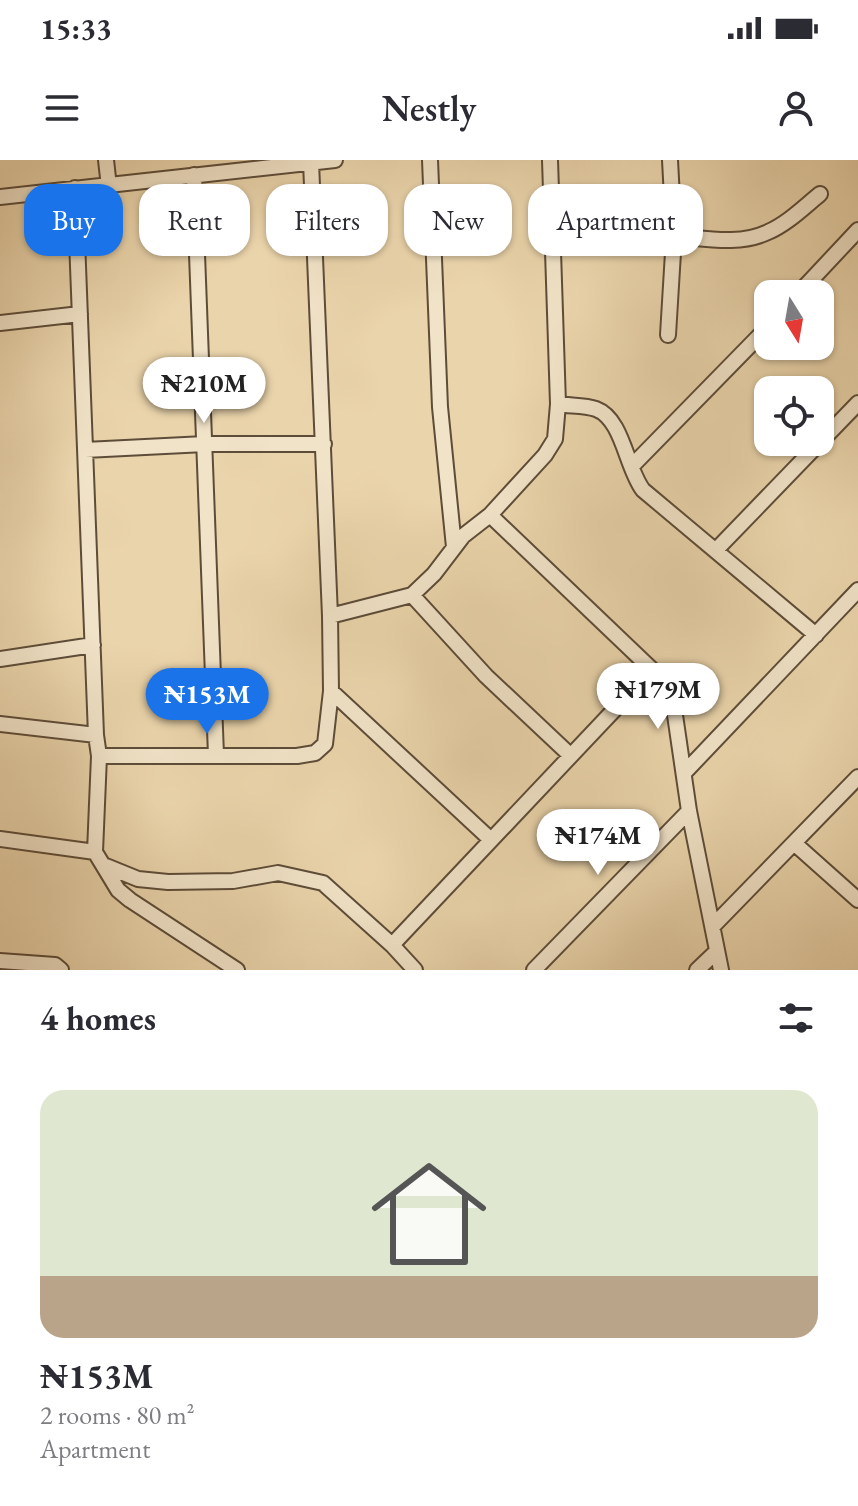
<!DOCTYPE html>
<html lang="en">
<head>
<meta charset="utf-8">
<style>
  :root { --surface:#fff; --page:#f7f7f7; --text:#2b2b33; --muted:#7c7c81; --accent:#1a73e8 }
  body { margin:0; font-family:"EB Garamond",serif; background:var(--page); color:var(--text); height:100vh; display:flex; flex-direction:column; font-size:30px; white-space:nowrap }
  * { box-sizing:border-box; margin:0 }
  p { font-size:26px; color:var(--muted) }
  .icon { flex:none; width:44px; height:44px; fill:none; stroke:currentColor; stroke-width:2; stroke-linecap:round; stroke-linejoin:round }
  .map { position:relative; height:810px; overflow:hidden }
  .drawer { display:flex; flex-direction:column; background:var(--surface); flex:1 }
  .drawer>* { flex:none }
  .top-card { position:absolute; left:24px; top:24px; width:810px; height:72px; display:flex; gap:16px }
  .needle { width:52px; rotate:169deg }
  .buttons { position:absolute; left:754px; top:120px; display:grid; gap:16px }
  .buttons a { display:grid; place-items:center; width:80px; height:80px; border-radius:16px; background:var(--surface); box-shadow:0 2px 6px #0004; font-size:40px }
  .price { position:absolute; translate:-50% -68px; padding:0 18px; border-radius:28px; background:#fff; color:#222; font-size:26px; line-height:52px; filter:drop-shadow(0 2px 4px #0008) }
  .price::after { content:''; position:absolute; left:50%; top:48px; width:24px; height:18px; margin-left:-12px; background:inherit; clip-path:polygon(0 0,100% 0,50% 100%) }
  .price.active { background:var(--accent); color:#fff }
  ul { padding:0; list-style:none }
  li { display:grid; align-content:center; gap:16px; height:424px; padding:0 40px }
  li span { display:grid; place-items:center; height:248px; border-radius:24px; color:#555 }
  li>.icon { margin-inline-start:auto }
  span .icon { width:144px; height:144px; fill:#fffc; stroke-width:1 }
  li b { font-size:34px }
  h2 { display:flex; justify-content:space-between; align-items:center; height:96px; padding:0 40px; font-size:34px }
  .chip { padding:0 28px; border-radius:24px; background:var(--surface); box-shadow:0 2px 6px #0004; font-size:28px; line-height:72px }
  .chip.active { background:var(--accent); color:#fff }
  .status { display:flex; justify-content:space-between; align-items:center; height:56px; padding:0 40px; background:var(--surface); direction:ltr }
  .status svg { height:22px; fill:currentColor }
  header { display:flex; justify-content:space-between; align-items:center; height:104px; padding:0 40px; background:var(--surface); font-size:36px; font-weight:600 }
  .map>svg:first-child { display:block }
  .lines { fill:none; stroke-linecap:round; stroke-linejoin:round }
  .minor-casing { stroke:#5d4c39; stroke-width:18 }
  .minor { stroke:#f1e3c8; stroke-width:14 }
</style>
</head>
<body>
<div class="status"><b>15:33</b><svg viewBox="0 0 49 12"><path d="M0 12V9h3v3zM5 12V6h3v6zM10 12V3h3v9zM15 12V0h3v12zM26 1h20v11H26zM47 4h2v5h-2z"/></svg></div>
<header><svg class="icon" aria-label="menu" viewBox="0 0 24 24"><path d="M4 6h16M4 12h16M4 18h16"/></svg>Nestly<svg class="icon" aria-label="person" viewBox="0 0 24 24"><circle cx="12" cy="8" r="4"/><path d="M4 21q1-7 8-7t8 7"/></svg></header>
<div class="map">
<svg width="858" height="810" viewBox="0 0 858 810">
  <rect width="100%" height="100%" fill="#ead4ab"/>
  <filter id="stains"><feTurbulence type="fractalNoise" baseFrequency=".0025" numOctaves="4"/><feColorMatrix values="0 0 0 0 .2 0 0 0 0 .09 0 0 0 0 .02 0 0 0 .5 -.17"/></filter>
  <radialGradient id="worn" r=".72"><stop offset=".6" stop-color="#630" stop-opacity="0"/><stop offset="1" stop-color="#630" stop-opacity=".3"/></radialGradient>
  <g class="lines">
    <g class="minor-casing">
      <path id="minor" d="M 106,0 L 109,27
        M 430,0 L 440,247 L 454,387
        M 194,15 L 216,595
        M 75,28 L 96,575 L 99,596 L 95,692
        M 0,37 L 335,0
        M 674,76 C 704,78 739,86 768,72 C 787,64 804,47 820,34
        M 798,134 L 858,70
        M 0,163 L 80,154
        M 668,175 L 674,76 L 670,0
        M 558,244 C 570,246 585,245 596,249 C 623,259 626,308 643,330 L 816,475
        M 85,290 L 205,284 L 324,284
        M 632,306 L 768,167
        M 490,355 L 666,523 L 675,555 L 689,651 L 721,810
        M 716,390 L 858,243
        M 412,435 L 486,516 L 570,595
        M 330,456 L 412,435 L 434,414 L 463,376 L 490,355 L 545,295 L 555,279 L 558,244 L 550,0
        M 0,499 L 93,485
        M 331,531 L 490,679
        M 0,564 L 96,575
        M 99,596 L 297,596 L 315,593 L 325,584 L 331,531 L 330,456 L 311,2
        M 685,612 L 858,430
        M 0,679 L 95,692 L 118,730 L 130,740 L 237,810
        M 794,683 L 858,740
        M 106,706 L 138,719 L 168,722 L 233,721 L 278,713 L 323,723 L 392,785 L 415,810
        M 713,766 L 858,617
        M 392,785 L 651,511
        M 0,801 L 55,805 L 61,810
        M 534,810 L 689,651
        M 697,810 L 717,791"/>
    </g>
    <use href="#minor" class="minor"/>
  </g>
  <rect width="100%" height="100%" filter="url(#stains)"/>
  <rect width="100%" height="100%" fill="url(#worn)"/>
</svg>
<div class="buttons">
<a><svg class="needle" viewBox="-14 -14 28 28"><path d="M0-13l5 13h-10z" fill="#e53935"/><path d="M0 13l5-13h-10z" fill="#7c7c81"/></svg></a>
<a><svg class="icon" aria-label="locate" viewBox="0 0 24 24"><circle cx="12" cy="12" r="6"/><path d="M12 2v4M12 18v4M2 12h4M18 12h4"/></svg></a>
</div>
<b class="price" style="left:204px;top:265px">₦210M</b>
<b class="price" style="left:658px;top:571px">₦179M</b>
<b class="price active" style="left:207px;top:576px">₦153M</b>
<b class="price" style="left:598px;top:717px">₦174M</b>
<div class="top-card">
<a class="chip active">Buy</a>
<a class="chip">Rent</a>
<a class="chip">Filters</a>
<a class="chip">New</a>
<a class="chip">Apartment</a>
</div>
</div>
<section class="drawer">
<h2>4 homes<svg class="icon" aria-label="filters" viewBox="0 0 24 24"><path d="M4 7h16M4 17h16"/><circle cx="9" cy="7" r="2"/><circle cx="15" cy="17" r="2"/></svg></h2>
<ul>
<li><span style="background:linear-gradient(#dfe7d0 75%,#b9a48a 0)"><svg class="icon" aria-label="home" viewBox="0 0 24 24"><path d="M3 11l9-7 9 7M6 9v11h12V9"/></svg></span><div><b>₦153M</b><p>2 rooms · 80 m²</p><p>Apartment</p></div></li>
</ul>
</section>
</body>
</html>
